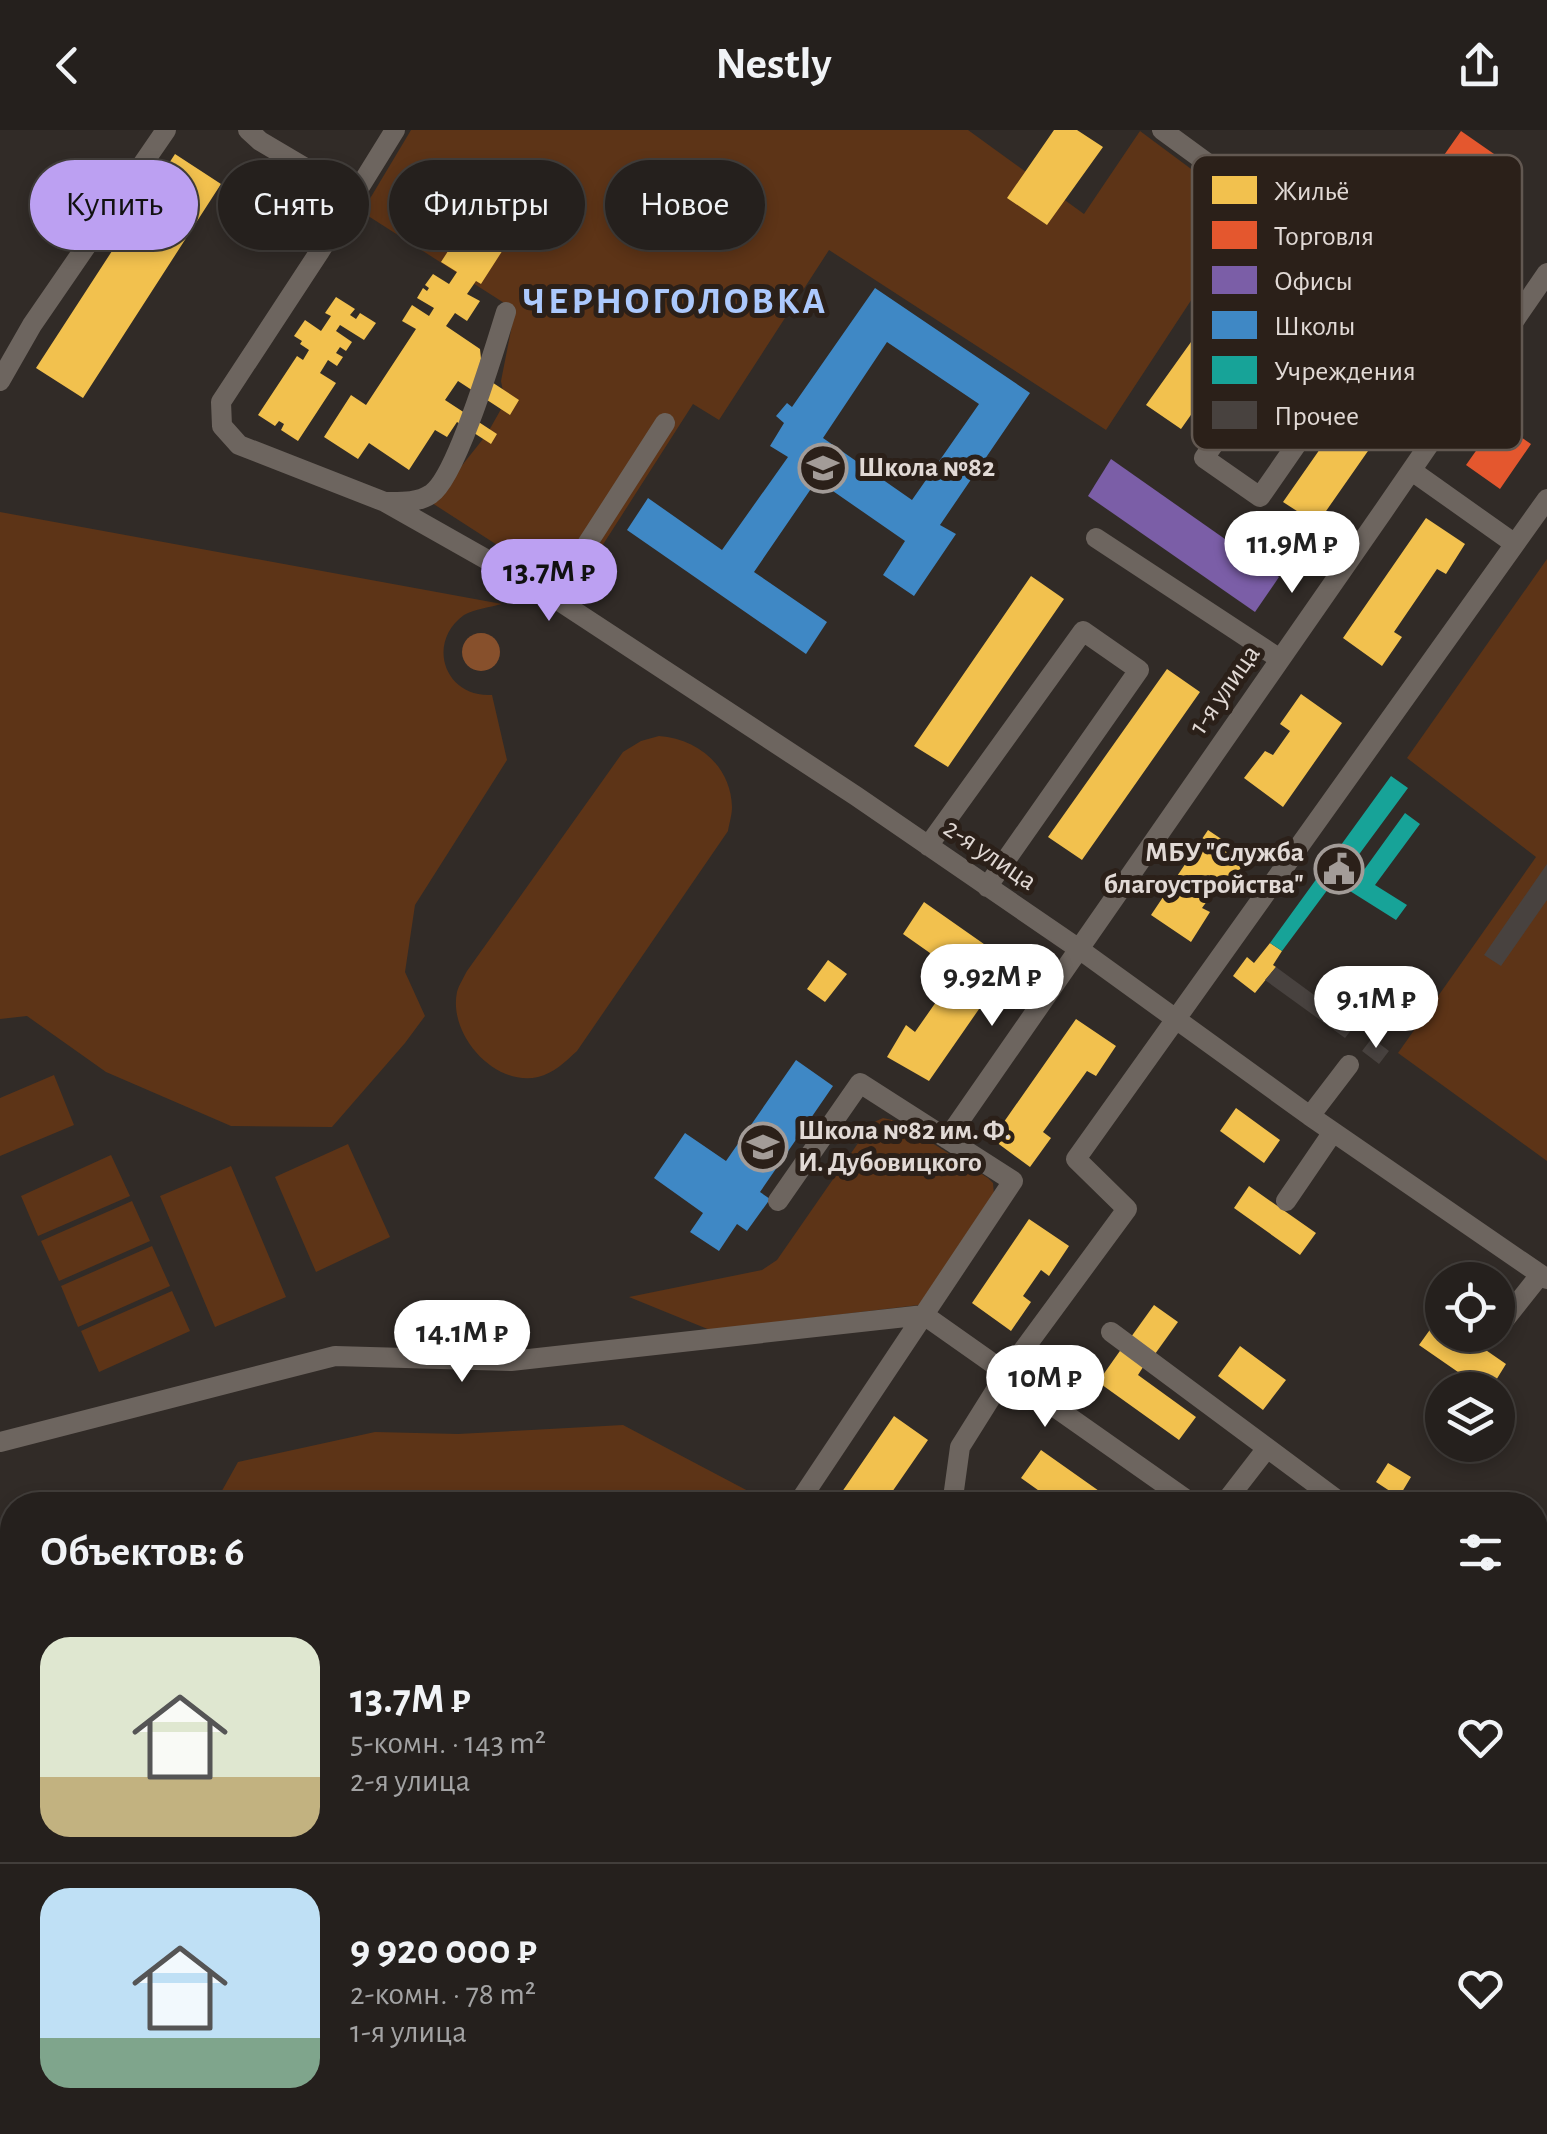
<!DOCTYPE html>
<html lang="ru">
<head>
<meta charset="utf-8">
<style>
  :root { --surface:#25201d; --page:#312d2a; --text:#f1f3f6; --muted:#a3a3a4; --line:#423e3b; --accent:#bca0f2 }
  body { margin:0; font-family:"Alegreya Sans",sans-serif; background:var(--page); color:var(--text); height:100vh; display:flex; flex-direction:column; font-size:38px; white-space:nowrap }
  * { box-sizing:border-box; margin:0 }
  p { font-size:32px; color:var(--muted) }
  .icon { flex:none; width:55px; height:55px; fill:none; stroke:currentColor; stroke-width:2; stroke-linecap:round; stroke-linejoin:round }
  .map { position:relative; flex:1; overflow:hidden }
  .drawer { position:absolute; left:0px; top:1362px; width:1548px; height:642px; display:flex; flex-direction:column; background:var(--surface); border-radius:40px 40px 0 0; box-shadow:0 5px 15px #0003,0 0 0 2px var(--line) }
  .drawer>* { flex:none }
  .banner { position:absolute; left:30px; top:30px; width:1000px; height:90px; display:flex; gap:20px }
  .controls { position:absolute; left:1425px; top:1132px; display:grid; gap:20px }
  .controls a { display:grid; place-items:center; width:90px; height:90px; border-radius:50%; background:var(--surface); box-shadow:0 5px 15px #0003,0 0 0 2px var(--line); font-size:50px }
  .price { position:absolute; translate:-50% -85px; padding:0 22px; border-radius:35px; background:#fff; color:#222; font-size:32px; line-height:65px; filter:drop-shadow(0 2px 5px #0008) }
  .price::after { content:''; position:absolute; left:50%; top:60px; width:30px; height:22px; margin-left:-15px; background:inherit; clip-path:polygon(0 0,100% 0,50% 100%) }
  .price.on { background:var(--accent); color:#111 }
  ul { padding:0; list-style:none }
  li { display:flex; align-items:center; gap:30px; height:250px; padding:0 40px }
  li+li { border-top:2px solid var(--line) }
  li span { display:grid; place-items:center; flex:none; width:280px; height:200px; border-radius:30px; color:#555 }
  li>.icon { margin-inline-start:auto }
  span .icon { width:120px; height:120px; fill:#fffc; stroke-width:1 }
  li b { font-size:42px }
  h2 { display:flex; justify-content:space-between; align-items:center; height:120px; padding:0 40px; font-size:42px }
  .pill { padding:0 35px; border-radius:45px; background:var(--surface); box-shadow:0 5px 15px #0003,0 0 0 2px var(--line); font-size:35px; line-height:90px }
  .pill.on { background:var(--accent); color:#111 }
  header { display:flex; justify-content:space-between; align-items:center; height:130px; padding:0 40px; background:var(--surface); font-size:45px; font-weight:600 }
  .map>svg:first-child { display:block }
  .green { fill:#5d3417 }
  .water { fill:#87502c }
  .homes { fill:#f2c14e }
  .shops { fill:#e4572e }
  .offices { fill:#7b5ea7 }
  .schools { fill:#3f88c5; fill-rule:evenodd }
  .public { fill:#17a398 }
  .building { fill:#48423f }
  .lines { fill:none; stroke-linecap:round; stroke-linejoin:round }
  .minor { stroke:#6d655f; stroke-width:20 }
  .labels { text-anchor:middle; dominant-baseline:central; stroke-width:10; stroke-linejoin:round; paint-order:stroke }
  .poi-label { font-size:28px; font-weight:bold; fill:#e1d9d5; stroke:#2b2019; text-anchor:start }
  .street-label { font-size:28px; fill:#e1d9d5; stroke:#2b2019 }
  .district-label { font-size:38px; font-weight:bold; letter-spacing:2.5px; fill:#acc9fd; stroke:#2b2019 }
  .key { fill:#2b2019; stroke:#625851; stroke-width:2.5 }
  .key-label { font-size:28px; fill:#e1d9d5 }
</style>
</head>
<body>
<header><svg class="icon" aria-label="back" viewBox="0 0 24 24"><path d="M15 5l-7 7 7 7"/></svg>Nestly<svg class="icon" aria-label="share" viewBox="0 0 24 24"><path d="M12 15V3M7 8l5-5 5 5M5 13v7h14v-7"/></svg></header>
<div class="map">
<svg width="1547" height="2004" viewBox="0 0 1547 2004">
  <rect width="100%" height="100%" fill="#312b27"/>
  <path class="green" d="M 411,0 L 968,0 L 1084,84 L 1140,1 L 1249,82 L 1106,300 L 829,120 L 719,290 L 693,274 L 572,463 L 432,373 L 487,304 L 505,272 L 501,251 L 515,180 L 362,82 Z
    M 0,382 L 502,474 C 491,477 474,479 464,485 C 426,512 444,568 492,565 L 507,630 L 415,775 L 405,842 L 425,886 L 405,913 L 332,997 L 231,996 L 106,942 L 27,886 L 0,889 Z
    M 1547,429 L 1547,1031 L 1398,923 L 1536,727 L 1407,628 Z
    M 659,606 C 698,609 731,636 732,677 C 732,685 729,694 728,701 L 577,921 C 565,932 554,943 538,947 C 495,957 448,905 457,862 C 459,855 464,847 467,841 L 623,622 L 641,611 Z
    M 54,945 L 74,995 L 0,1026 L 0,968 Z
    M 883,988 L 897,991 L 988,1048 L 993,1053 L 994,1065 L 919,1175 L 710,1200 L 629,1167 L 762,1140 L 777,1130 L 872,993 Z
    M 348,1014 L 390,1107 L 316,1142 L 275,1047 Z
    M 111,1025 L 130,1066 L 38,1106 L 21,1066 Z
    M 231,1036 L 286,1167 L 215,1197 L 160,1066 Z
    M 132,1071 L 150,1111 L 59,1151 L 41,1111 Z
    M 152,1116 L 170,1156 L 78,1197 L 61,1156 Z
    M 172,1161 L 190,1201 L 99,1242 L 81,1201 Z
    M 623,1295 L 750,1362 L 757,1375 L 214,1375 L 238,1332 L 375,1302 L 458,1304 Z
    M 0,1395 L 12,1397 L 12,1590 L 0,1596 Z
    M 0,1684 L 12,1685 L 12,1992 L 1265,1992 L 1275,2004 L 0,2004 Z"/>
  <path class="water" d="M462 522a19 19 0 1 1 38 0a19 19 0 1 1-38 0Z"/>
  <path class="homes" d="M 1054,0 L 1077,0 L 1103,17 L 1047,95 L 1007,68 Z
    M 175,24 L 221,54 L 83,268 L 36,238 Z
    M 479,73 L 497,85 L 493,91 L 499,95 L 503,88 L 517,98 L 481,154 L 476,151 L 467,164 L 480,171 L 467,191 L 455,183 L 446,196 L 480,219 L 481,229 L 478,243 L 519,270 L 510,285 L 458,251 L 445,270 L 497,304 L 491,314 L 457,292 L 447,307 L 435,300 L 409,340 L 369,313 L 358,329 L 324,307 L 351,265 L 366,275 L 416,199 L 402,191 L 412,175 L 429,186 L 434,178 L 417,168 L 423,158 L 427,161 L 429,158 L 425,155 L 433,144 L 449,154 L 457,142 L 441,132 Z
    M 1266,107 L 1300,130 L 1181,299 L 1146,275 Z
    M 336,167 L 355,179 L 350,185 L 356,189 L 360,183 L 376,193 L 364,210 L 340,195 L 336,201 L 352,212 L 346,221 L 340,217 L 336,223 L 343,227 L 337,236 L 328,230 L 320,243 L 336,253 L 298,311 L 281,300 L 284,294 L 279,291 L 275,296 L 258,285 L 297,226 L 303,230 L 309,220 L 300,214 L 302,211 L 294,206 L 305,190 L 321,201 L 331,186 L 325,183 Z
    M 1401,203 L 1435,225 L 1317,394 L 1283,372 Z
    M 1426,388 L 1465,414 L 1446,444 L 1437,439 L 1394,502 L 1402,507 L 1382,536 L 1343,508 Z
    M 1031,446 L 1064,469 L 948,637 L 914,616 Z
    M 1167,539 L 1200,562 L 1082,730 L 1048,707 Z
    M 1301,564 L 1342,593 L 1283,677 L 1244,648 L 1265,621 L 1273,625 L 1290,601 L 1280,594 Z
    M 1208,700 L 1248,727 L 1228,757 L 1221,752 L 1202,778 L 1210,782 L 1191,812 L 1151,785 Z
    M 924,772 L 1011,833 L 929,951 L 887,927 L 906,895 L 915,902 L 957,842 L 903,804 Z
    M 1270,813 L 1282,821 L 1273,835 L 1276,837 L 1255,863 L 1233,846 L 1247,827 L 1254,833 Z
    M 828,830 L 847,844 L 825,872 L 807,859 Z
    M 1076,889 L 1116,916 L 1096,946 L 1087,941 L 1043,1002 L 1051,1008 L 1030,1037 L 992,1009 Z
    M 1236,978 L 1280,1010 L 1264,1033 L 1220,1001 Z
    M 1249,1056 L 1316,1103 L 1300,1125 L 1234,1078 Z
    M 1029,1089 L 1069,1116 L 1049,1146 L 1041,1140 L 1023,1166 L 1031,1172 L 1011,1201 L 972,1173 Z
    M 1154,1175 L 1178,1192 L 1155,1224 L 1131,1207 Z
    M 1439,1187 L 1442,1190 L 1442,1205 L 1464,1205 L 1506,1234 L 1490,1260 L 1484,1260 L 1419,1215 Z
    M 1240,1216 L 1286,1250 L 1263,1280 L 1218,1246 Z
    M 1122,1218 L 1145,1234 L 1138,1245 L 1196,1287 L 1179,1310 L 1098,1252 Z
    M 894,1286 L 928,1310 L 883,1375 L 833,1375 Z
    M 1041,1320 L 1109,1368 L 1104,1375 L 1059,1375 L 1021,1348 Z
    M 1388,1333 L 1411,1347 L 1399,1367 L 1376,1352 Z
    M 1543,1451 L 1547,1454 L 1547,1474 L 1535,1491 L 1535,1462 Z
    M 1410,1992 L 1443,1992 L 1435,2004 L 1426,2004 Z"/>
  <path class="shops" d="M 1461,1 L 1507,33 L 1465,92 L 1455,84 L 1449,93 L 1443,101 L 1454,108 L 1424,151 L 1378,119 Z
    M 1497,291 L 1531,314 L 1500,359 L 1466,335 Z"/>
  <path class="offices" d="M 1111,329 L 1279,447 L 1255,482 L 1088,366 Z"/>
  <path class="schools" d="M 875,158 L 1030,263 L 940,395 L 956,404 L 914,466 L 883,445 L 905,411 L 817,350 L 754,442 L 827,492 L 806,524 L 627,400 L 648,368 L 722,420 L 788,327 L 770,316 L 784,293 L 776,286 L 787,273 L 792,277 ZM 887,212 L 979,274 L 912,370 L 823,308 Z
    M 796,930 L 833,956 L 760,1062 L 770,1069 L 747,1101 L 737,1094 L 719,1121 L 690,1102 L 703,1083 L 654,1048 L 685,1003 L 726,1031 Z"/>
  <path class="public" d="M 1391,646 L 1408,658 L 1349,738 L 1361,744 L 1405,683 L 1420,694 L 1375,755 L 1407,775 L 1396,790 L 1334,751 L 1282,821 L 1270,813 Z"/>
  <path class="building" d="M 1547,734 L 1547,770 L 1501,836 L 1484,825 Z
    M 1276,837 L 1355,895 L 1345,908 L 1265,850 Z
    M 1372,908 L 1389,921 L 1379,934 L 1362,921 Z"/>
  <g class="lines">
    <path class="minor" d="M 248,0 L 260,11 L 353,66
      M 395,0 L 320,121 L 221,272 L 222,296 L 239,315 L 385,372 C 400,372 418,373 431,364 C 457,347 495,217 506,182
      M 1162,0 L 1484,235
      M 1342,132 L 1204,328 L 1260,367 L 1396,171
      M 0,251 L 32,195 L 166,0
      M 1412,341 L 1515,414
      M 385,372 L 553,467 L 856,666 L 1079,819 L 1310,986 L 1547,1149
      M 1096,408 L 1280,529
      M 553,467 L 665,293
      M 928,716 L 1083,501 L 1139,540 L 987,757
      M 1310,986 L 1349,935
      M 947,1009 C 1147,720 1349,433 1547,143
      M 778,1071 L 860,953 L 1013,1051 L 797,1375
      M 1286,1071 L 1333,1002
      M 1498,1198 L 1540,1145
      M 1111,1202 L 1344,1375
      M 0,1312 L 335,1226 L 511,1231 L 924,1185 L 1194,1375
      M 952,1375 L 960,1317 L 1007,1242 L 1127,1079 L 1076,1029 L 1547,369
      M 1223,1375 L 1267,1318
      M 1535,1616 L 1547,1624
      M 1535,1782 L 1547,1764"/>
  </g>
  <defs>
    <g id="school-ring" transform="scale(2.5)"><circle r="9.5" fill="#2b2019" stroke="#a39c98" stroke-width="1.5"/><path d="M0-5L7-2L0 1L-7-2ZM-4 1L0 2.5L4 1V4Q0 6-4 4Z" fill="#a39c98"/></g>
    <g id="civic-ring" transform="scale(2.5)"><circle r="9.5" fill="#2b2019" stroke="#a39c98" stroke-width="1.5"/><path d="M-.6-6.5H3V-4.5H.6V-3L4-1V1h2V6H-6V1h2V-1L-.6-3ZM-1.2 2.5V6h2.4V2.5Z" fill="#a39c98"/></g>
  </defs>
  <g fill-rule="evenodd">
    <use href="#school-ring" x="823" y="338"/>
    <use href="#civic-ring" x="1339" y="739"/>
    <use href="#school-ring" x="763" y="1017"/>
  </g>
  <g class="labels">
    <g class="poi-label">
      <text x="858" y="338">Школа №82</text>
      <text x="1304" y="723" text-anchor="end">МБУ "Служба<tspan x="1304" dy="32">благоустройства"</tspan></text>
      <text x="798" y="1001">Школа №82 им. Ф.<tspan x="798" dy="32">И. Дубовицкого</tspan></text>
    </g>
    <g class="street-label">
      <text transform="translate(1225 560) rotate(-55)">1-я улица</text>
      <text transform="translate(990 725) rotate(34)">2-я улица</text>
    </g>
    <g class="district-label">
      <text x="675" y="172">ЧЕРНОГОЛОВКА</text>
    </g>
  </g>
  <rect x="1192" y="25" width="330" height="295" rx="15" class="key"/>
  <rect x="1212" y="46" width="45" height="28" fill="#f2c14e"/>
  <rect x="1212" y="91" width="45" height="28" fill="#e4572e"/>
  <rect x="1212" y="136" width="45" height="28" fill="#7b5ea7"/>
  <rect x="1212" y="181" width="45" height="28" fill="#3f88c5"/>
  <rect x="1212" y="226" width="45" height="28" fill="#17a398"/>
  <rect x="1212" y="271" width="45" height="28" fill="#48423f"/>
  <g class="key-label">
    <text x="1274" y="70">Жильё</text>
    <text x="1274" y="115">Торговля</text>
    <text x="1274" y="160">Офисы</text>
    <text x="1274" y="205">Школы</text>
    <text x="1274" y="250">Учреждения</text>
    <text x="1274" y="295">Прочее</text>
  </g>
</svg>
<div class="controls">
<a><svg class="icon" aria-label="locate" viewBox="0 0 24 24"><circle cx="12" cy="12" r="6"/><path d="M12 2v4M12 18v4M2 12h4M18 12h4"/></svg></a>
<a><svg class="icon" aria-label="layers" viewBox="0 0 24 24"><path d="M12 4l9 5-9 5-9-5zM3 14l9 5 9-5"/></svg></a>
</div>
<b class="price" style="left:1292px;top:466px">11.9M ₽</b>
<b class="price on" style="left:549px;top:494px">13.7M ₽</b>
<b class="price" style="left:992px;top:899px">9.92M ₽</b>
<b class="price" style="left:1376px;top:921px">9.1M ₽</b>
<b class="price" style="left:462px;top:1255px">14.1M ₽</b>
<b class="price" style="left:1045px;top:1300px">10M ₽</b>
<div class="banner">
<a class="pill on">Купить</a>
<a class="pill">Снять</a>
<a class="pill">Фильтры</a>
<a class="pill">Новое</a>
</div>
<section class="drawer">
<h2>Объектов: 6<svg class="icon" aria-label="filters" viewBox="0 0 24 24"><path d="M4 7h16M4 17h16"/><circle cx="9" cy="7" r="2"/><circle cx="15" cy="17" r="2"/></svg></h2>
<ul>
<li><span style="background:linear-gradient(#dfe7d0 70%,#c2b280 0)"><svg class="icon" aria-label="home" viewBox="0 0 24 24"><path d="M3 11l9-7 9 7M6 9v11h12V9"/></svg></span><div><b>13.7M ₽</b><p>5-комн. · 143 m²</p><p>2-я улица</p></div><svg class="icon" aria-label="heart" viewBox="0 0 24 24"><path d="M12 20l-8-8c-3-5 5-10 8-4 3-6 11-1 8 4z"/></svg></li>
<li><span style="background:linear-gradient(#bfe0f5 75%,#7fa58c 0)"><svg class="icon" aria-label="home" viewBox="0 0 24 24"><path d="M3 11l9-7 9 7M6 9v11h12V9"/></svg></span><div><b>9 920 000 ₽</b><p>2-комн. · 78 m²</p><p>1-я улица</p></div><svg class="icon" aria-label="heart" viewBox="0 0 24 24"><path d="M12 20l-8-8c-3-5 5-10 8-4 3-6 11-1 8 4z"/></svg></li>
</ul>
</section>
</div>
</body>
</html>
